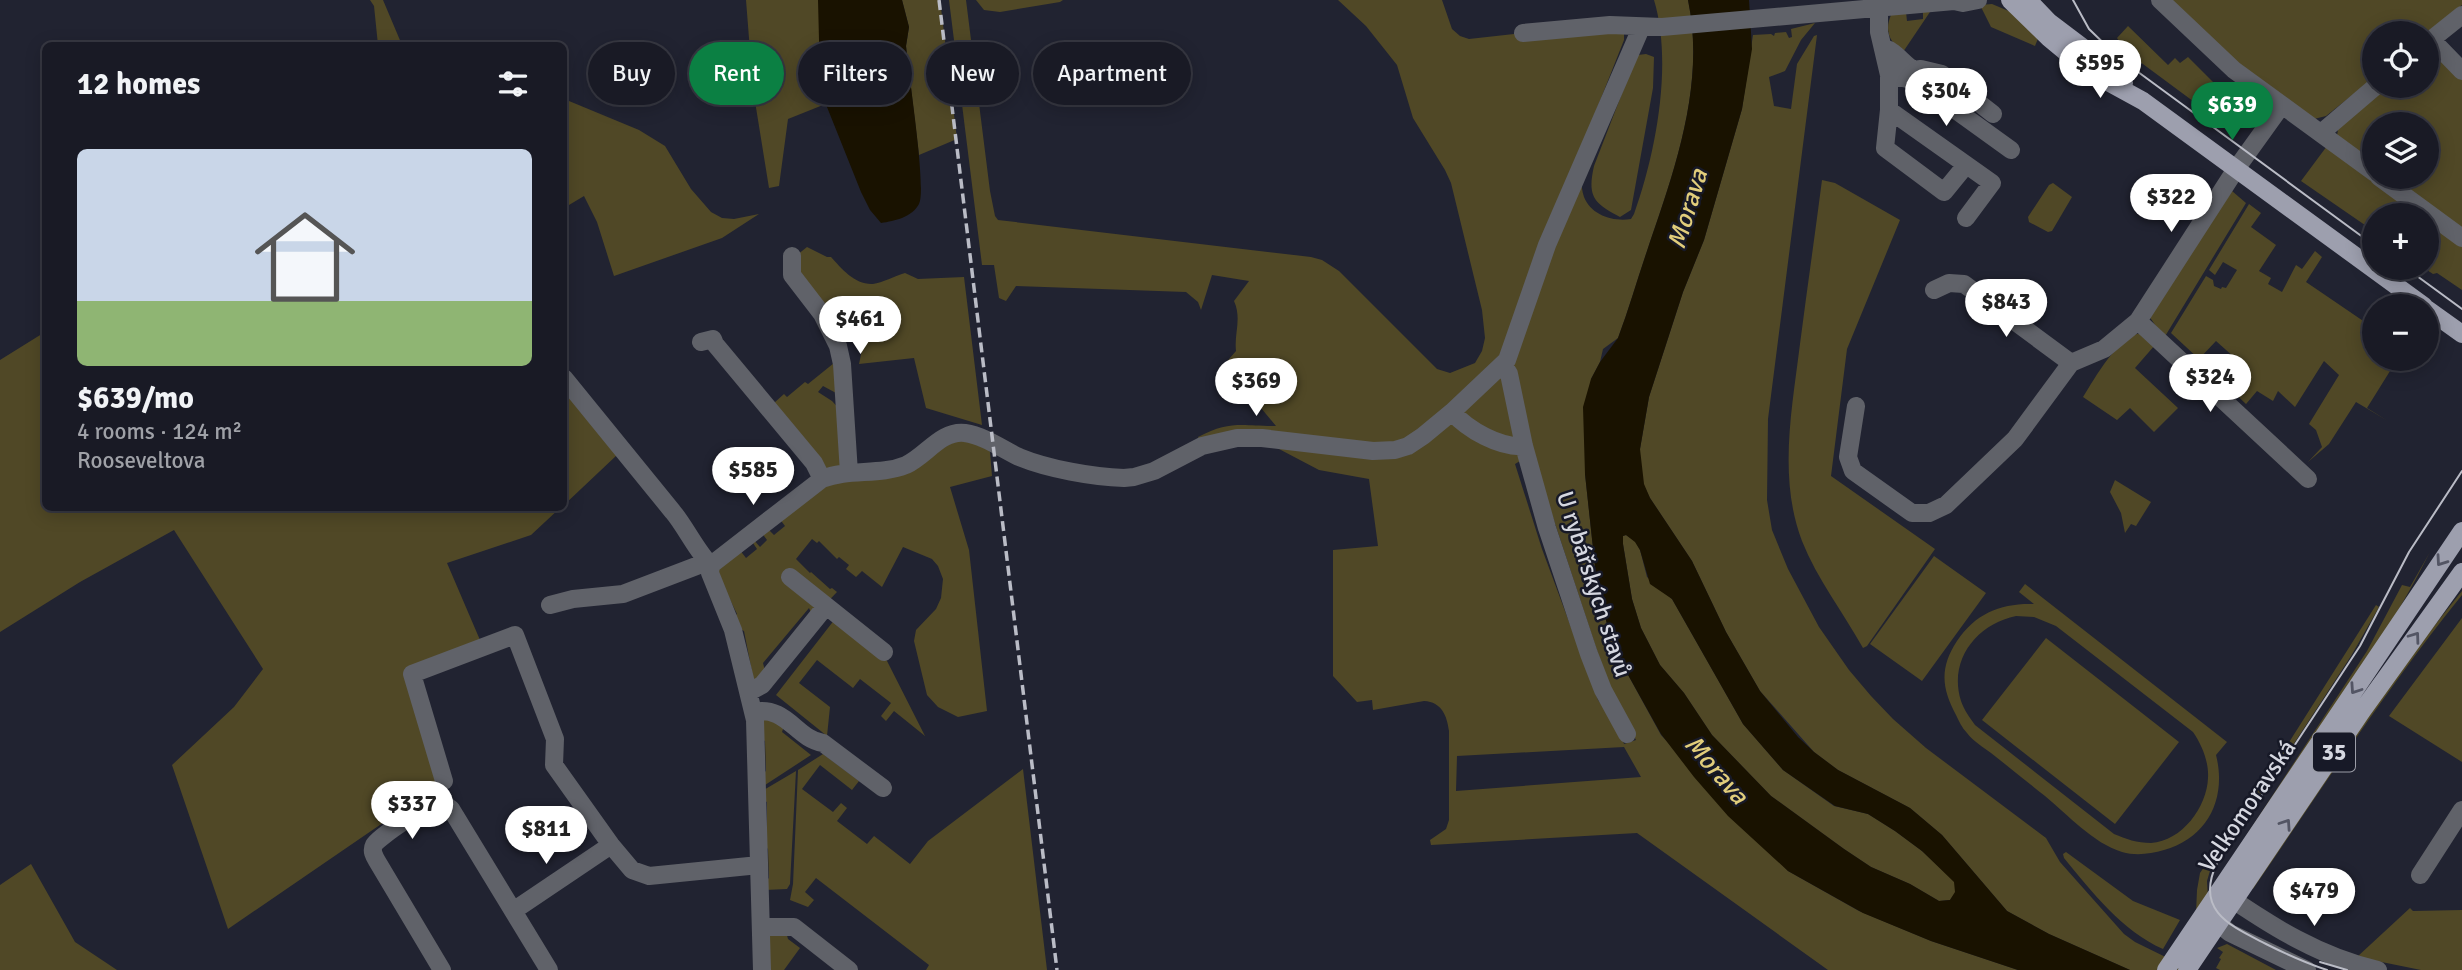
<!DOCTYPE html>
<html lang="en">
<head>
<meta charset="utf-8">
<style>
  :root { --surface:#191a25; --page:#22232d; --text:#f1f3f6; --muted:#9fa1a7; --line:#373842; --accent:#0b8043 }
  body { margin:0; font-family:Signika,sans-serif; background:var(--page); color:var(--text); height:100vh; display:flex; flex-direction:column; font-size:26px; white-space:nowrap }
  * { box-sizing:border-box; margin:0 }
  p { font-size:23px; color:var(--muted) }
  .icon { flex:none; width:38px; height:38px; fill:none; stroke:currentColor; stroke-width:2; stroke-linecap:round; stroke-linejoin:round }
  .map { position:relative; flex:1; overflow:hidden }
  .details { position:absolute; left:42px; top:42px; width:525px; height:469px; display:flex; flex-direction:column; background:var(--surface); border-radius:10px; box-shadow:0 4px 18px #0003,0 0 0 2px var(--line) }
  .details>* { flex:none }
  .guide { position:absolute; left:588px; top:42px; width:665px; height:63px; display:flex; gap:14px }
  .buttons { position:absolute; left:2362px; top:21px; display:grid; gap:14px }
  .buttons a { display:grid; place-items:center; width:77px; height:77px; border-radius:50%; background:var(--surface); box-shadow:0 4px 18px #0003,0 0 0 2px var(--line); font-size:35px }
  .price { position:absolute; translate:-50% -60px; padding:0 16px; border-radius:24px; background:#fff; color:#222; font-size:23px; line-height:46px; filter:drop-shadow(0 2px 4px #0008) }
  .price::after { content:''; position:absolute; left:50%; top:42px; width:21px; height:16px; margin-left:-10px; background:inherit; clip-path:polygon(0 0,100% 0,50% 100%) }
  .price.on { background:var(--accent); color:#fff }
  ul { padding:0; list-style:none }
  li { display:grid; align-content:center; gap:14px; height:371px; padding:0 35px }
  li span { display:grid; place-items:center; height:217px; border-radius:10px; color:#555 }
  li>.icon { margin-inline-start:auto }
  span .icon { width:126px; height:126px; fill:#fffc; stroke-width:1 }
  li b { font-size:30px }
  h2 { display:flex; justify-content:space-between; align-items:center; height:84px; padding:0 35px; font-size:30px }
  .tag { padding:0 24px; border-radius:32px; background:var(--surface); box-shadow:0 4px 18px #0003,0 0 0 2px var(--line); font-size:24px; line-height:63px }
  .tag.on { background:var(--accent); color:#fff }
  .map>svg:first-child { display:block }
  .green { fill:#504826; fill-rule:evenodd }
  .water { fill:#191200; fill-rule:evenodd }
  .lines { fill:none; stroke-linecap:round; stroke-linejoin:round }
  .minor { stroke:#606269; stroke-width:18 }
  .major { stroke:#9d9fae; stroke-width:18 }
  .tram { stroke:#babcc6; stroke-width:2 }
  .rail { stroke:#babcc6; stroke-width:3.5; stroke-dasharray:10 5; stroke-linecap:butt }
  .oneway { stroke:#535564 }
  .labels { text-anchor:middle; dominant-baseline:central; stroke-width:5; stroke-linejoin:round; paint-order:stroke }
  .shield { fill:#171927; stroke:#9c9ea8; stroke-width:2 }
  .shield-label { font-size:23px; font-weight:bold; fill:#d5d7e0 }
  .street-label { font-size:24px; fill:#d5d7e0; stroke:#171927 }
  .water-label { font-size:26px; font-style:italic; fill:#e1cd7b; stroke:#171927 }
</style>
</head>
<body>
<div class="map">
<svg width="2462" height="970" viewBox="0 0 2462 970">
  <rect width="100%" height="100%" fill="#212331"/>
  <path class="green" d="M 370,0 L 383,0 L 402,45 L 378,45 L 374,6 Z
    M 746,0 L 819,0 L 820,80 L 823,105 L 788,119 L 779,186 L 769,188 L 753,89 Z
    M 902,0 L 940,0 L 957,139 L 919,155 L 906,46 L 909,27 Z
    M 949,0 L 966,0 L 990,191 L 995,216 L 998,220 L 1311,257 L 1322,260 L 1339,271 L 1437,369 L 1450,373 L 1475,363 L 1482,351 L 1485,338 L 1482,310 L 1451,183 L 1445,170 L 1413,118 L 1397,65 L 1366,26 L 1338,0 L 1442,0 L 1452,29 L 1460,36 L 1469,39 L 1523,33 L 1624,32 L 1624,40 L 1577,159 C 1582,171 1580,185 1584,197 C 1591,215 1613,222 1631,219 L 1634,214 C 1656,153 1673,63 1654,0 L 1688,0 C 1706,85 1674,172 1647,251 C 1637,280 1629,309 1618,338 L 1603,349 L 1600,362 L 1591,379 L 1585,474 L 1597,585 L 1608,628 L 1622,664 L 1661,735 L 1788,871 L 1859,911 L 1931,941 L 2018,970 L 1828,970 L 1637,833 L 1431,845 L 1430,840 L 1446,829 L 1449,820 L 1449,731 C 1447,716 1442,702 1424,701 L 1373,710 L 1372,700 L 1357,702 L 1333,676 L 1333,550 L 1378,546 L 1369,479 L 1319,470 L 1258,438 L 1202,446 L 1198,437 C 1230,420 1242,426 1276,426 L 1246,390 L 1231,386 L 1219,378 L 1223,366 L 1236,351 C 1234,333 1242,319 1234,301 L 1249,281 L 1212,275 L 1201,310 L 1198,302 L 1186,292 L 1016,286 L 1006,301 L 999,298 L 994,265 L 982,265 ZM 1532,454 L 1609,687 L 1636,740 L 1624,744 L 1619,729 L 1598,700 L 1542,549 L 1515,464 ZM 1624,747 L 1641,777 L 1456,791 L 1457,756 Z
    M 976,0 L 1063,0 L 1060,2 L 1000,12 L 984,10 Z
    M 2170,0 L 2462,0 L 2462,5 L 2427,34 L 2375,33 L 2375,77 L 2326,116 L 2314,119 L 2233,59 Z
    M 1992,4 L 2011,12 L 2039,36 L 2035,46 L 1991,27 L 1980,5 Z
    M 1932,9 L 1903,52 C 1890,43 1884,31 1891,15 L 1906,12 L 1907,21 L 1923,19 L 1923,10 Z
    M 1815,23 L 1801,40 L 1785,71 L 1769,77 L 1774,106 L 1791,109 L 1797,64 L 1814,36 L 1817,35 L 1768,419 L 1767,500 L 1772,530 L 1788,569 L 1819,627 L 1849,670 L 1871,696 L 1893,719 L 1926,748 L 2046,838 L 2060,862 L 2124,934 L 2135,942 L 2192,970 L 2130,970 L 2049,934 L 2007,911 L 1942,835 L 1910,808 L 1838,770 L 1814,752 L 1760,691 L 1726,632 L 1692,561 L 1650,498 L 1643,484 L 1640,465 L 1640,449 L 1649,397 L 1683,292 L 1704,240 L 1742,109 L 1753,35 L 1771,34 L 1774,36 L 1775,33 L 1786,32 L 1789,38 L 1792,37 L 1791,29 Z
    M 2128,26 L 2168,65 L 2175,58 L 2180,63 L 2188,57 L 2230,99 L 2218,117 L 2231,127 L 2232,130 L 2124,50 L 2126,44 L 2121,44 L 2117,38 Z
    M 2433,50 L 2462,76 L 2462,230 L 2390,177 L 2427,177 L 2427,124 L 2375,124 L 2375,166 L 2337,136 L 2339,123 L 2386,86 L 2427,86 L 2427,52 Z
    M 1646,54 L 1654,57 L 1653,88 L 1631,210 L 1620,217 C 1594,203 1587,197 1594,166 L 1631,70 L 1638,55 Z
    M 569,101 L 639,130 L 665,146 L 691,189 L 711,212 L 722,218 L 734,219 L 759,214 L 722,238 L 614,276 L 597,222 L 584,196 L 564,208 L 564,129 L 566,128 Z
    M 2327,146 L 2421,215 L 2375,215 L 2375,232 L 2301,181 Z
    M 1822,180 L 1835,183 L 1900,220 L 1847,349 L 1831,476 L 1935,549 L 1867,646 L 1863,648 C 1843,612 1817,579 1802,541 C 1778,478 1792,409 1800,344 C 1807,289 1815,235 1822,180 Z
    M 2053,183 L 2072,197 L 2052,231 L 2048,232 L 2029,222 L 2028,217 L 2049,185 Z
    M 2232,191 L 2246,203 L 2164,338 L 2149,316 Z
    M 2249,204 L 2261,213 L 2251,227 L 2276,245 L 2259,271 L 2271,278 L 2268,284 L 2282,292 L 2296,265 L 2302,269 L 2315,251 L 2322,257 L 2306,282 L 2375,329 L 2375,359 L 2392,359 L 2407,368 L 2406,370 L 2395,363 L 2367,408 L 2388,421 L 2356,402 L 2329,444 L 2308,462 L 2322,447 L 2316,430 L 2309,424 L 2339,375 L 2324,361 L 2295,407 L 2278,391 L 2273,401 L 2257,391 L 2246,404 L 2230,389 L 2234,386 L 2237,388 L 2242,382 L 2237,376 L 2239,373 L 2230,365 L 2235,358 L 2216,341 L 2199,359 L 2171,333 L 2206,276 L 2213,280 L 2214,286 L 2221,289 L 2222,287 L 2226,288 L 2237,270 L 2223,262 L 2215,275 L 2209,270 Z
    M 2427,220 L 2462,245 L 2462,290 L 2437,273 L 2433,274 L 2424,268 L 2427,268 Z
    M 807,247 L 827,257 L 831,257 C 842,269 855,285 873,284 C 882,283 895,276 905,273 L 918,279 L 964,277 L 982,425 L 926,408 L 914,358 L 859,364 L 862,350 L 832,321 L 803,287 L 797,255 Z
    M 45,332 L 46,508 L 560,508 L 531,535 L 447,563 L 483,647 L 412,674 L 444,781 L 228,929 L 172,765 L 234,707 L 263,669 L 174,530 L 80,582 L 0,632 L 0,360 Z
    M 2141,333 L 2155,345 L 2135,368 L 2178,408 L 2154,432 L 2130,408 L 2117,420 L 2083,397 C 2095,378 2118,336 2141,333 Z
    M 839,359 L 836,393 L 823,386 L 818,392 L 832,401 L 842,412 L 842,465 L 826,471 L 774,403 L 784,394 L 787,397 L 805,382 L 808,384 Z
    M 564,388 L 617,455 L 564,505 Z
    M 959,438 L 985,446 L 990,452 L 992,476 L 950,487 L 969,550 L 987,711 L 958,717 L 938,707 L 927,695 L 914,641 L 916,630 L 936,609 L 941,598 L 943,579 L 938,566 L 932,559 L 903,547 L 882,587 L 862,571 L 856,577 L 846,569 L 849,565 L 839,557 L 837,559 L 819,541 L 817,543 L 812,539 L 796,559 L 810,573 L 811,572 L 830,589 L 832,588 L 837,592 L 813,617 L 809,608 L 763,663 L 766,675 L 754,682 L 744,631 L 740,629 L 735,616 L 737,614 L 717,573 L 719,565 L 739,549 L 746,558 L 757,549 L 751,540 L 753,539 L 760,547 L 767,540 L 761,532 L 767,528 L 774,535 L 785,526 L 779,518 L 816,488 L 926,459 Z
    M 2115,480 L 2151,502 L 2136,526 L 2131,524 L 2125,533 L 2121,513 L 2110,492 Z
    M 1626,535 L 1635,541 L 1640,550 L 1647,577 L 1672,599 L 1743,724 L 1783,770 L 1834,806 L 1868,814 L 1895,831 L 1922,851 L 1955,882 L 1955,893 L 1950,900 L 1939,901 L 1910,884 L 1871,867 L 1844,849 L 1771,796 L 1712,735 L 1684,693 L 1660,665 L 1641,628 L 1632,599 L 1623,544 L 1623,536 Z
    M 2430,552 C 2374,663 2295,765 2225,868 L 2367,651 L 2402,585 L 2410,587 Z
    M 1934,556 L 1986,593 L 1922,681 L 1870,644 Z
    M 2025,584 L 2227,742 L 2216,755 C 2227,798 2208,838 2164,850 C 2150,854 2136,856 2122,852 C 2093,843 2068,815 2045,796 C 2027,782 2009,767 1991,753 C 1983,747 1973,741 1967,733 C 1962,728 1959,721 1956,715 C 1941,687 1940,667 1957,641 C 1976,613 2001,603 2034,604 L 2019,592 ZM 2016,616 L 2034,617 L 2056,626 L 2193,732 C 2202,745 2209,762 2208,778 C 2207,807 2182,841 2151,843 C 2137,843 2126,839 2114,834 L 1975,725 C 1970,718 1964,710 1961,701 C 1948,660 1977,624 2016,616 Z
    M 2462,591 L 2462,595 C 2386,689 2321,790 2253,889 L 2253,885 C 2319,785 2386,684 2462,591 Z
    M 2376,605 L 2379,607 L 2351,656 L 2216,863 L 2212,864 L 2207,881 L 2208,898 L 2196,913 L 2197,890 L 2200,873 L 2279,758 Z
    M 2462,618 L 2462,762 L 2389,716 Z
    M 835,619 L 885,657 L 925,736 L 894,711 L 886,721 L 881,716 L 891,703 L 860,679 L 853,688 L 817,660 L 799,683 L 830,707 L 827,736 L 776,695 Z
    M 2046,638 L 2179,742 L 2115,824 L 1982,720 Z
    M 764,719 L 785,723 L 782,732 L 811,755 L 762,787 L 762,774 L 766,771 L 765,741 L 761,739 Z
    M 823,754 L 859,781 L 852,790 L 820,765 L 802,789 L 833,812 L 841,803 L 847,808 L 837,821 L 867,844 L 874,836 L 910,864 L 928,841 L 1023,769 L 1047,970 L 926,970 L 929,965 L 816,878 L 805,892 L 814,900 L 808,907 L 790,900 L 793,884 L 798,770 Z
    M 796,771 L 790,884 L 787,889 L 765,890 L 765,882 L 769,878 L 768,849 L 764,845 L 763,836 L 767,832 L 767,802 L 762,800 L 762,791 Z
    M 2066,852 L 2133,901 L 2180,920 L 2163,949 C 2122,931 2092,892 2064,858 L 2063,854 Z
    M 31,864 L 75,942 L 117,970 L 0,970 L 0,885 Z
    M 2410,908 L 2413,911 L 2462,910 L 2462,970 L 2421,970 L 2357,957 Z
    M 786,932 L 788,939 L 800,948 L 784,970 L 768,970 L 767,945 L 770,935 Z
    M 2227,944 L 2276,970 L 2220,970 L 2216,968 L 2221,959 L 2219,958 L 2223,952 L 2217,948 Z"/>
  <path class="water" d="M 818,0 L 902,0 L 909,27 L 906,46 C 908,71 927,189 919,204 C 912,217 895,221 881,223 L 870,210 L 861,192 L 825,102 L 820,80 Z
    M 1688,0 L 1749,0 L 1752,49 L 1742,109 L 1704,240 L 1683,292 L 1649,397 L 1640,449 L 1644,484 L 1650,498 L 1692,561 L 1726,632 L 1760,691 L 1798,737 L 1814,752 L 1838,770 L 1910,808 L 1942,835 L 2007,911 L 2049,934 L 2130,970 L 2018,970 L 1931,941 L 1863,913 L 1788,871 L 1728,816 L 1694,777 L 1661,734 L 1622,664 L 1608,628 L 1597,585 L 1585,474 L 1583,407 L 1591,379 L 1600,362 L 1618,338 C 1629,309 1637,280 1647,251 C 1674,172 1706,85 1688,0 ZM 1626,535 L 1635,542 L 1640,550 L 1650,584 L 1672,599 L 1743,724 L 1783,770 L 1835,806 L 1868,814 L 1895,831 L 1922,851 L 1954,882 L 1955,892 L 1950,900 L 1939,901 L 1910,884 L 1871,867 L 1844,849 L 1771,796 L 1712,735 L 1684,693 L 1660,665 L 1641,628 L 1632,599 L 1623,544 L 1623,536 Z"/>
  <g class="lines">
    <path class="minor" d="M 2160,0 L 2234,70 L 2375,173
      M 1879,8 L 1879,32 L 1889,75 L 1889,110 L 1885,148 L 1944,192 L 1966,165
      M 1523,33 L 1610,25 L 1662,27 L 1954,1 L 1963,3 L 1978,0
      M 2432,40 L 2462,71
      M 2427,43 L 2462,15
      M 1884,48 C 1896,51 1903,64 1914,70 L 1921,69 L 1942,74 L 1993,114
      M 1889,75 L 1912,80 L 1925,88 L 2011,150
      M 1889,110 L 1992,183 L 1966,218
      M 2321,133 L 2376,86
      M 2379,177 L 2462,238
      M 792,256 L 792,275 L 822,314 L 838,346 L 842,364 L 849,473
      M 1934,290 L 1949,283 L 1964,284 L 2071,363
      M 2138,321 L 2308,479
      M 701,342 L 713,339 L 715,344 L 814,463 L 822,479
      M 1503,364 L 1509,374 L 1524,446 L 1547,528 L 1589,654 L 1603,690 L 1627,734
      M 564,378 L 673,512 C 685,526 699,555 711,565
      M 1856,406 L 1848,457 L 1853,471 L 1912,513 L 1929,513 L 1946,505 L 2015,439 L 2071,363 L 2104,349 L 2138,321 L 2236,169 L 2282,105
      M 1452,412 C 1468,430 1500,448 1524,446
      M 711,565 L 822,479 C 849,468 879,476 906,465 C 926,456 941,430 965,433 C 985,436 1002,449 1019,457 C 1048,469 1093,477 1124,478 L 1134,477 L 1154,471 L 1202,446 L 1237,438 L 1262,438 L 1373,451 L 1395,450 L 1408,446 L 1423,436 L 1452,412 L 1507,360 L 1547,245 L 1641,28
      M 711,565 L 710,573 L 733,630 L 755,720 L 762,970
      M 790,577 L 884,652
      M 550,605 L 573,599 L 623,594 L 699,565 L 711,565
      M 749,692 L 762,685 L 826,606
      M 753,712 C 787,705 796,739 823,743 L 883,788
      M 444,781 L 412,674 L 515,635 L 555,739 L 554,765 L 611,845 L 632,870 L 649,876 L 759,865
      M 2420,875 L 2462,810
      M 2223,893 C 2271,926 2320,957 2378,970
      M 513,911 L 611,845
      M 2206,914 L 2230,933 L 2307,970
      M 761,927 L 794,927 L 849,970
      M 442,970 L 377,861 C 374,856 371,851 374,845 C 378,837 430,803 440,801 L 451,809 L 549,970"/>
    <path class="major" d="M 2010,0 L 2049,38 L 2090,72 L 2143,101 L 2424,306
      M 2028,0 L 2049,22 L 2094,56 L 2124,83
      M 2427,309 L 2462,334
      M 2166,970 L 2462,531
      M 2187,970 L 2362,711 L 2462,572"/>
    <path class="tram" d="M 2073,0 L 2089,29 L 2119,58 L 2375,246
      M 2406,268 L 2462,309
      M 2320,962 L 2347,970
      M 2327,970 C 2306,963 2286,954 2266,944 C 2231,926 2194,911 2217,863 L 2360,646 L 2409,552 L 2462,471"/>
    <path class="rail" d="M 939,0 L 1057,970"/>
  </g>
  <defs><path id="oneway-chevron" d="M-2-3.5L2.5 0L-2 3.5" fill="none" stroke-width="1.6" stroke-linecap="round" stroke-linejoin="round" transform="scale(1.75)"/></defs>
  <g class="oneway">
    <use href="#oneway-chevron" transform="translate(2441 561) rotate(125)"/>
    <use href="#oneway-chevron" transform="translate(2415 637) rotate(-54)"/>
    <use href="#oneway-chevron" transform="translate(2355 689) rotate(124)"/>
    <use href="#oneway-chevron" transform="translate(2286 824) rotate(-56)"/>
  </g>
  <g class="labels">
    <rect class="shield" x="2313" y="732.5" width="42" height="39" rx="5"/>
    <g class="shield-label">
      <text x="2334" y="752">35</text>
    </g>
    <g class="street-label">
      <text transform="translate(1594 584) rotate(72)">U rybářských stavů</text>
      <text transform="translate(2247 806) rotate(-56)">Velkomoravská</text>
    </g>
    <g class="water-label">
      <text transform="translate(1688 209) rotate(-73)">Morava</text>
      <text transform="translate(1716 770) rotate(49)">Morava</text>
    </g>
  </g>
</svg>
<div class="buttons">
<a><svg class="icon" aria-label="locate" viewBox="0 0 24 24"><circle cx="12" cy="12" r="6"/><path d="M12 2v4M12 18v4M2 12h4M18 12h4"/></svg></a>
<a><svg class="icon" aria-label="layers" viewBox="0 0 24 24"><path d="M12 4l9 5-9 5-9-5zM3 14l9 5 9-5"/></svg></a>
<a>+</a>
<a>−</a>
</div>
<b class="price" style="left:2100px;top:100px">$595</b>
<b class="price" style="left:1946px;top:128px">$304</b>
<b class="price on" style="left:2232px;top:142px">$639</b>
<b class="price" style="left:2171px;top:234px">$322</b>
<b class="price" style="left:2006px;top:339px">$843</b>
<b class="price" style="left:860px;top:356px">$461</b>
<b class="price" style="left:2210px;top:414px">$324</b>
<b class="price" style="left:1256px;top:418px">$369</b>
<b class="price" style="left:753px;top:507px">$585</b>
<b class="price" style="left:412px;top:841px">$337</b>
<b class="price" style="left:546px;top:866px">$811</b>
<b class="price" style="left:2314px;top:928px">$479</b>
<div class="guide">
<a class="tag">Buy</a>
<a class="tag on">Rent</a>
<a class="tag">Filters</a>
<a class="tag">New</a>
<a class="tag">Apartment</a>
</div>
<section class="details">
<h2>12 homes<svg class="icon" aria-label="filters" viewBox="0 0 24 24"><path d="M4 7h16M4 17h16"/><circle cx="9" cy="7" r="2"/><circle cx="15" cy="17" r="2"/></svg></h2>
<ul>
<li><span style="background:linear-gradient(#c9d6e8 70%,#8fb573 0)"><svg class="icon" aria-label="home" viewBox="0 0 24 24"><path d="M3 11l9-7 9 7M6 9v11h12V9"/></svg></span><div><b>$639/mo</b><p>4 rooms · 124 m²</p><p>Rooseveltova</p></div></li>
</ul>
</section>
</div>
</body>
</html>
